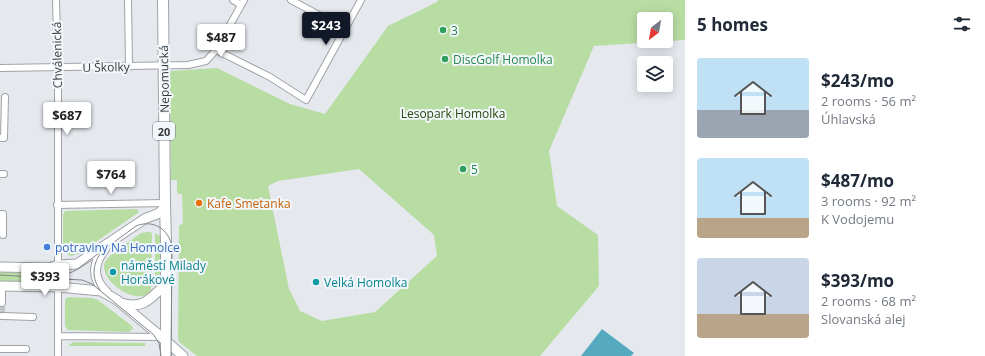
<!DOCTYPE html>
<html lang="en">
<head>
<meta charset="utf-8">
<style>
  :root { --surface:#fff; --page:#f6f6f7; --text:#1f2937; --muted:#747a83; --accent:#111827 }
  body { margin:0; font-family:"Open Sans",sans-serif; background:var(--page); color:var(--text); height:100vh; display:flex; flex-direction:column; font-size:15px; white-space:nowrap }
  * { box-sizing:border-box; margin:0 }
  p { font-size:13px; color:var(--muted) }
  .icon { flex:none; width:22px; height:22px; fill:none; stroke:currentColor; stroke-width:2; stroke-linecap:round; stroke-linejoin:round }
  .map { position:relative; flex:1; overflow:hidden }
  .side { display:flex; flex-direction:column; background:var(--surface); width:300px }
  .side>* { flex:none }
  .needle { width:26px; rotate:211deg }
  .controls { position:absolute; left:637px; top:12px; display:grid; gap:8px }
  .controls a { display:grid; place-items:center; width:36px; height:36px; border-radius:4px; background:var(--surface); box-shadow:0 2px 10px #0003; font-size:20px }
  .price { position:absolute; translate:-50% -34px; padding:0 9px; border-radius:4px; background:#fff; color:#222; font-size:13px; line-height:26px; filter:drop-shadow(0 1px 2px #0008) }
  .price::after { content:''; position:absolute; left:50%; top:24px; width:12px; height:9px; margin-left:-6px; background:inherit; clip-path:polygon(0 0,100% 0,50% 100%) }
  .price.selected { background:var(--accent); color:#fff }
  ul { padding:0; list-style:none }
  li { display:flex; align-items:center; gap:12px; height:100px; padding:0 12px }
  li span { display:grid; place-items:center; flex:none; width:112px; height:80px; border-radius:4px; color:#555 }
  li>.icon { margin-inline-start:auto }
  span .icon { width:48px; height:48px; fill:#fffc; stroke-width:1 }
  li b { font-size:17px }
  h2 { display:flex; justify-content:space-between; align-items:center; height:48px; padding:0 12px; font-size:17px }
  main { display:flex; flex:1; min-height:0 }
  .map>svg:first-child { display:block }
  .green { fill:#b8dda3; fill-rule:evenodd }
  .water { fill:#56aac0 }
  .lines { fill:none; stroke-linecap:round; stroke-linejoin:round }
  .street-tunnel { stroke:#c2c6ca; stroke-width:6; stroke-dasharray:6 3; stroke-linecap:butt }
  .street-casing { stroke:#9fa3a8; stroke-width:8 }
  .secondary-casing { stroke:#9fa3a8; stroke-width:11 }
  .primary-casing { stroke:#9fa3a8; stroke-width:12 }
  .street { stroke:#fff; stroke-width:6 }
  .secondary { stroke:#fff; stroke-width:9 }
  .primary { stroke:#fff; stroke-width:10 }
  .tram { stroke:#808387; stroke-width:1 }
  .leisure-dot { fill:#2e9e5b; stroke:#f2f7fb; stroke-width:1.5 }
  .food-dot { fill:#e8710a; stroke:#f2f7fb; stroke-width:1.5 }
  .shop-dot { fill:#3f7fe0; stroke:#f2f7fb; stroke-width:1.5 }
  .culture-dot { fill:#0f9aa8; stroke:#f2f7fb; stroke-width:1.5 }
  .labels { text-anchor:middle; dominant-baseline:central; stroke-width:4; stroke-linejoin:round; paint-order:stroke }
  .shield { fill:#f2f7fb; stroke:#707375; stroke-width:1 }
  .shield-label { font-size:11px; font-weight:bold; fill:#383a3c }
  .leisure-label { font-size:12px; fill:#27864d; stroke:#f2f7fb; text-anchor:start }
  .street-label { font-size:12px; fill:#383a3c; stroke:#f2f7fb }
  .park-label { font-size:12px; fill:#26470c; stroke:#f2f7fb }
  .food-label { font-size:12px; fill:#c56008; stroke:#f2f7fb; text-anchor:start }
  .shop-label { font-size:12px; fill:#366cbe; stroke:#f2f7fb; text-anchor:start }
  .culture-label { font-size:12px; fill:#0d838f; stroke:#f2f7fb; text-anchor:start }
</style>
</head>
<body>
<main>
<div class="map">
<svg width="685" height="356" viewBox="0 0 685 356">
  <rect width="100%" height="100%" fill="#e5e9ee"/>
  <path class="green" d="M 438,0 L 685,0 L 685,40 L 594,46 L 549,151 L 557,206 L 598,235 L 599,286 L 540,356 L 197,356 L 179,342 L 178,338 L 179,226 L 183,223 L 182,194 L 178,194 L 177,191 L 177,180 L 171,180 L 170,71 L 217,68 L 290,104 L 325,114 L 388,26 L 437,2 ZM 644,19 L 666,19 L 666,41 L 644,41 ZM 359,169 L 434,235 L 437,256 L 375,312 L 322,321 L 300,311 L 289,289 L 268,186 L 278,181 Z
    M 136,209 L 139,211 L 138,213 L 78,254 L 71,256 L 65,253 L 63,248 L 63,215 L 65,211 Z
    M 147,232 L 151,232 L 152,235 L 151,290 C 139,309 97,280 105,262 C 109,254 133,239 141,233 Z
    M 155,233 L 160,236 L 161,240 L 160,285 L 155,293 Z
    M 0,270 L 48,270 L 48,285 L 0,284 Z
    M 69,297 L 92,298 L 98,300 L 132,326 L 133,329 L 129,332 L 68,330 L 65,326 L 65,301 L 66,298 Z
    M 73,342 L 145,343 L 145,346 L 68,346 Z"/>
  <path class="water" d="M 602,329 L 634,353 L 631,356 L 581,356 Z"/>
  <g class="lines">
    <path class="street-tunnel" d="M 2,313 L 2,303"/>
    <g class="street-casing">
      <path id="street" d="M 56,0 L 58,68 L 58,356
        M 128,0 L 129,67
        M 233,0 L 241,5
        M 291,0 L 345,29
        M 216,50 L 270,77 L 306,100 L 361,0
        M 0,68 L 188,65 L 206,61 L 216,50 L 244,0
        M 0,138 L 4,138 L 5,97
        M 0,174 L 4,174
        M 57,205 L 165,203
        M 0,214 L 3,214 L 3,235
        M 2,303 L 2,286
        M 2,316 L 33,317
        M 58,336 L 161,337
        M 0,349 L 26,349"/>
    </g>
    <g class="secondary-casing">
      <path id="secondary" d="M 105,248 C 93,264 91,278 107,293
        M 0,267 L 49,268 L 58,265 L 77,264 L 146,218 C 154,215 161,215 165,205
        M 0,286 L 58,287 L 101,291 L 117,300 L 159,335 L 183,356
        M 121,303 C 145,310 151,297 166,284"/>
    </g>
    <g class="primary-casing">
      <path id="primary" d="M 163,0 L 165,205 L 166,243 L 166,356"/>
    </g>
    <use href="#street" class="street"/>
    <use href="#secondary" class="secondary"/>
    <use href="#primary" class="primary"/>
    <path class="tram" d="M 100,254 C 92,266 92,279 100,290
      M 0,275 C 20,276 60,280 76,270 L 136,226 C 153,219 169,229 172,247 L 171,356
      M 62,279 L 82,280 L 92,284 L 153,334 L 159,343 L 161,356"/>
  </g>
  <g class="leisure-dot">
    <circle cx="443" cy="30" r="4"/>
    <circle cx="445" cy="59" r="4"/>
    <circle cx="463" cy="169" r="4"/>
  </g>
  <circle class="food-dot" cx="199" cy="203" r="4"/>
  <circle class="shop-dot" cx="47" cy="247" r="4"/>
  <g class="culture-dot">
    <circle cx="113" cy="272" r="4"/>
    <circle cx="316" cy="282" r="4"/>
  </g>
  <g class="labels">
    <rect class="shield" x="153" y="122" width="22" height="18" rx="3"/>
    <g class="shield-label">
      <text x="164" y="131">20</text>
    </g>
    <g class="leisure-label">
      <text x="451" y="30">3</text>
      <text x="453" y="59">DiscGolf Homolka</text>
      <text x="471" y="169">5</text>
    </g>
    <g class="street-label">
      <text transform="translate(57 55) rotate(-91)">Chválenická</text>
      <text transform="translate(106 67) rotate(-1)">U Školky</text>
      <text transform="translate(164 79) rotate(-91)">Nepomucká</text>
    </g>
    <g class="park-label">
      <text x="453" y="113">Lesopark Homolka</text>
    </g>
    <g class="food-label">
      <text x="207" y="203">Kafe Smetanka</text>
    </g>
    <g class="shop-label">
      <text x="55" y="247">potraviny Na Homolce</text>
    </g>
    <g class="culture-label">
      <text x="121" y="265">náměstí Milady<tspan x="121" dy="14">Horákové</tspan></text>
      <text x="324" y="282">Velká Homolka</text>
    </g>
  </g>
</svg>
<div class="controls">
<a><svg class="needle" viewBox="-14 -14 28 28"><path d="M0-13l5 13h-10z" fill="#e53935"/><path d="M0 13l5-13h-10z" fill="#747a83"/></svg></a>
<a><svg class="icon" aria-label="layers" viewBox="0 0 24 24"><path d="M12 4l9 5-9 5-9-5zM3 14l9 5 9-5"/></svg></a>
</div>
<b class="price selected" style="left:326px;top:46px">$243</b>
<b class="price" style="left:221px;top:58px">$487</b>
<b class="price" style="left:67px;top:136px">$687</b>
<b class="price" style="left:111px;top:195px">$764</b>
<b class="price" style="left:45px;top:297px">$393</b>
</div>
<section class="side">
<h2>5 homes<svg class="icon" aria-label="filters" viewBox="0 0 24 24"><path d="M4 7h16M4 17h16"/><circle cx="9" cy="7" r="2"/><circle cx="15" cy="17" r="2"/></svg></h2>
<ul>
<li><span style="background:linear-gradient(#bfe0f5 65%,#9aa5b1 0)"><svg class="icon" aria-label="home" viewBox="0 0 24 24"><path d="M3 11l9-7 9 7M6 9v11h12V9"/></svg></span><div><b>$243/mo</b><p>2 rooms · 56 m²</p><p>Úhlavská</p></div></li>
<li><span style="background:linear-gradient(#bfe0f5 75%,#b9a48a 0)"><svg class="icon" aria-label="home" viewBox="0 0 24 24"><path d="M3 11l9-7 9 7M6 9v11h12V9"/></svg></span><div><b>$487/mo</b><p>3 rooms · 92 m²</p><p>K Vodojemu</p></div></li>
<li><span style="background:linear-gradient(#c9d6e8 70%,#b9a48a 0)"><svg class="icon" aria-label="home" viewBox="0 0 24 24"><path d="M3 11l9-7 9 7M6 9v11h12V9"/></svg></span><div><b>$393/mo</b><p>2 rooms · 68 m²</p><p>Slovanská alej</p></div></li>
</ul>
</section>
</main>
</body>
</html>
